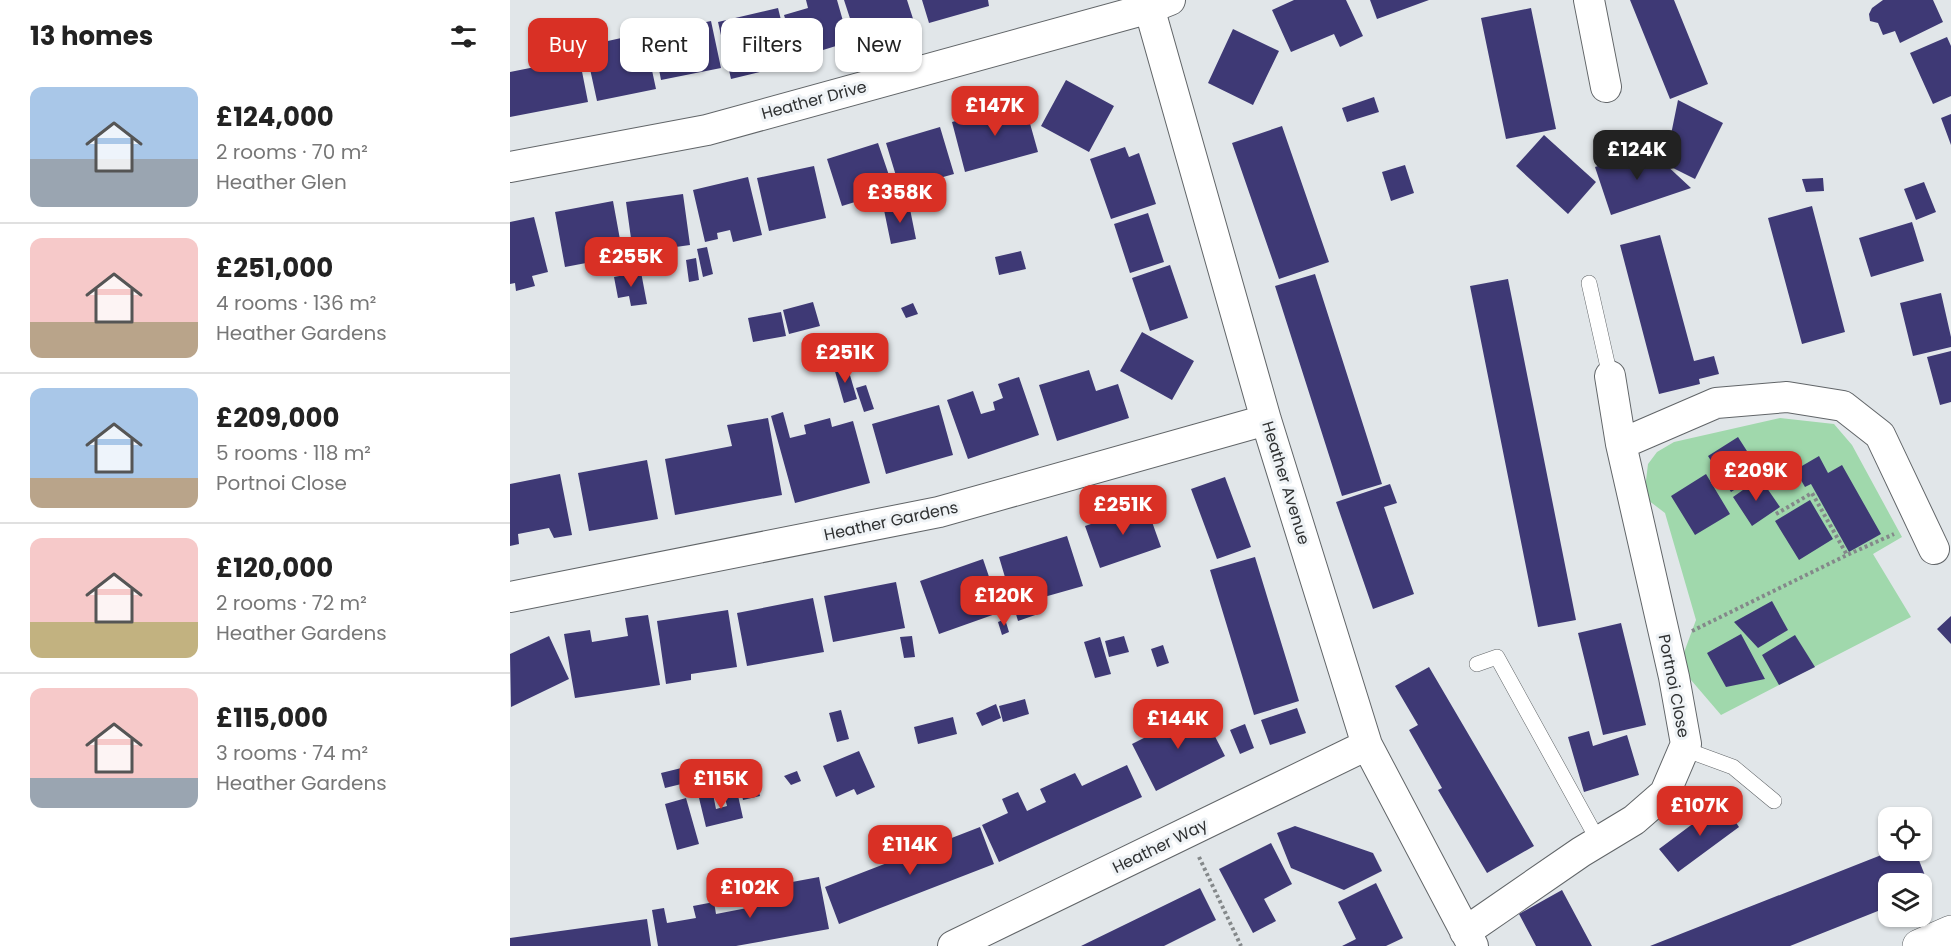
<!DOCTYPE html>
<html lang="en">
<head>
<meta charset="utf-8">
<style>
  :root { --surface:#fff; --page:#f6f6f6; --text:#222; --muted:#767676; --line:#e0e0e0; --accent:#d93025 }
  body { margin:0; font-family:Poppins,sans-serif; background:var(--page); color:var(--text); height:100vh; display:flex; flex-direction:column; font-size:22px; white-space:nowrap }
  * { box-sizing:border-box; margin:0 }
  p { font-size:20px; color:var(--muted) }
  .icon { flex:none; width:33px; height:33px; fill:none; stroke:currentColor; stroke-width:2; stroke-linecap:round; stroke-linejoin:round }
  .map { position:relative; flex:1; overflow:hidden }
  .drawer { display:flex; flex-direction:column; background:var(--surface); width:510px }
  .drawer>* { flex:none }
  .banner { position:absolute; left:18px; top:18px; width:570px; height:54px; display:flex; gap:12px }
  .fabs { position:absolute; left:1368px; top:807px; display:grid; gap:12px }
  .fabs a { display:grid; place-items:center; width:54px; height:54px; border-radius:12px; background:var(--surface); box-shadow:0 2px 4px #0004; font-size:30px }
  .price { position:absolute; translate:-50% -51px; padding:0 14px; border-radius:12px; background:var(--accent); color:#fff; font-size:20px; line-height:39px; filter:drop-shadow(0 2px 3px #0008) }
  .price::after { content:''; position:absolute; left:50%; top:36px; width:18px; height:14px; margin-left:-9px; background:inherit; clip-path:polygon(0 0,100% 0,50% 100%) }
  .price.active { background:#222; color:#fff }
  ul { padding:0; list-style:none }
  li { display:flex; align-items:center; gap:18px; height:150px; padding:0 30px }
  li+li { border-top:2px solid var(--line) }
  li span { display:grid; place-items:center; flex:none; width:168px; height:120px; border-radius:12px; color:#555 }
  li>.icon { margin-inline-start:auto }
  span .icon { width:72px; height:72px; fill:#fffc; stroke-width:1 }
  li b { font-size:26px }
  h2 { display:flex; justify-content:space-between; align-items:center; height:72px; padding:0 30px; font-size:26px }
  .pill { padding:0 21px; border-radius:12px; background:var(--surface); box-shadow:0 2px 4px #0004; font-size:21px; line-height:54px }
  .pill.active { background:var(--accent); color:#fff }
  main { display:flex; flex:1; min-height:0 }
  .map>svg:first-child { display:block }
  .green { fill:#a0d8ac }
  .building { fill:#3e3975 }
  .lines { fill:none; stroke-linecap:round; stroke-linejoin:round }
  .service-casing { stroke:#616568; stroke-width:16 }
  .minor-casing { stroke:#616568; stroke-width:32 }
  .secondary-casing { stroke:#616568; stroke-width:34 }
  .path { stroke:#84888a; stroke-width:4; stroke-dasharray:3 3; stroke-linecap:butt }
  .service { stroke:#fff; stroke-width:15 }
  .minor { stroke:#fff; stroke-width:30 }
  .secondary { stroke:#fff; stroke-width:33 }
  .labels { text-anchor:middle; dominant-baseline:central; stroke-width:6; stroke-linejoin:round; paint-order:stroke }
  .street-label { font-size:16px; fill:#2f3132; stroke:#eff3f6 }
</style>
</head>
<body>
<main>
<section class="drawer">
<h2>13 homes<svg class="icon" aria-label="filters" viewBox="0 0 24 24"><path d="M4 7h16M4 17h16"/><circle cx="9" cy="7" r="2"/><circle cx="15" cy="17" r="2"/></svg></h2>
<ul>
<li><span style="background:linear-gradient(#a9c7e8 60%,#9aa5b1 0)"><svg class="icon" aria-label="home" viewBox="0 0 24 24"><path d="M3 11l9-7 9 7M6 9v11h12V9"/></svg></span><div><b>£124,000</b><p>2 rooms · 70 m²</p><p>Heather Glen</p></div></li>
<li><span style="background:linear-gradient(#f6c9c9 70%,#b9a48a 0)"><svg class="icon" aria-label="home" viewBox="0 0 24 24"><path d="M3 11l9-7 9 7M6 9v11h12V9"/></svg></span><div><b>£251,000</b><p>4 rooms · 136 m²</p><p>Heather Gardens</p></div></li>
<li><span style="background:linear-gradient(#a9c7e8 75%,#b9a48a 0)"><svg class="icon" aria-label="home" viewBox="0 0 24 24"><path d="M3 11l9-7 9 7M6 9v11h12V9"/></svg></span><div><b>£209,000</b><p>5 rooms · 118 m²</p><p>Portnoi Close</p></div></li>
<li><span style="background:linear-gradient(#f6c9c9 70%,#c2b280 0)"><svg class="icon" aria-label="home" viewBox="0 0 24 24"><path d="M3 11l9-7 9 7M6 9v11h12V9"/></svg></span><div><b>£120,000</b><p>2 rooms · 72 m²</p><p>Heather Gardens</p></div></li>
<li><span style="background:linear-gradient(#f6c9c9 75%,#9aa5b1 0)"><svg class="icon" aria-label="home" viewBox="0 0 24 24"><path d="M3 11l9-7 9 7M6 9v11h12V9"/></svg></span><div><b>£115,000</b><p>3 rooms · 74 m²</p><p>Heather Gardens</p></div></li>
</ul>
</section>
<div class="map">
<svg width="1441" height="946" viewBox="0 0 1441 946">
  <rect width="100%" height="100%" fill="#e1e6e9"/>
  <path class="green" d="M 1270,418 L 1324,424 L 1342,445 L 1392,537 L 1363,554 L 1401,617 L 1211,715 L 1169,666 L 1186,620 L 1155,513 L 1134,497 L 1138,464 L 1147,452 L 1164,442 Z"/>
  <path class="building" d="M 296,0 L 327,0 L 339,42 L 287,58 L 274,15 L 298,8 Z
    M 334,0 L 397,0 L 406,28 L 349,46 Z
    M 412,0 L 478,0 L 479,6 L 419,23 Z
    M 784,0 L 836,0 L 853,36 L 830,47 L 824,34 L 781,52 L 762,10 Z
    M 860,0 L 919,0 L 867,19 Z
    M 1120,0 L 1164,0 L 1198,84 L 1160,99 Z
    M 1373,0 L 1423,0 L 1433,22 L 1390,43 L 1385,31 L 1373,35 L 1368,23 L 1360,21 L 1359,14 L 1362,8 Z
    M 268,8 L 282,64 L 221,79 L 208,22 Z
    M 1021,8 L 1046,129 L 996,139 L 971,18 Z
    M 201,21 L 211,68 L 151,80 L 142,33 Z
    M 723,29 L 769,51 L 743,105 L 698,83 Z
    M 134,33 L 146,89 L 87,101 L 75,46 Z
    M 1437,37 L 1441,46 L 1441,96 L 1423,104 L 1400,53 Z
    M 67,46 L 78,102 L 0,117 L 0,72 L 25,67 L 19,55 Z
    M 556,80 L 604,106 L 579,152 L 531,126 Z
    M 864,97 L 869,112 L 837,122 L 832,108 Z
    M 1168,100 L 1213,123 L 1185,179 L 1155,164 Z
    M 514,102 L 528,152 L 455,172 L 442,122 Z
    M 1441,114 L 1441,145 L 1431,118 Z
    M 772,126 L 819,262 L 769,279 L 722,143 Z
    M 430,127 L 444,174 L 390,189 L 376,143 Z
    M 1034,135 L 1086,182 L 1058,214 L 1006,166 Z
    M 368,143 L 384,190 L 332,206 L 317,159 Z
    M 615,147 L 619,157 L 629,153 L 646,204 L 601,219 L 580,159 Z
    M 1139,149 L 1181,188 L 1101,215 L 1085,167 Z
    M 895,165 L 904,193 L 881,201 L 872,172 Z
    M 304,166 L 316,218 L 259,231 L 247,178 Z
    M 238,177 L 252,235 L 223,242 L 220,230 L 207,233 L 208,239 L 195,242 L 183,190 Z
    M 1313,178 L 1314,191 L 1296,192 L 1292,179 Z
    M 1414,182 L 1426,212 L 1406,220 L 1394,189 Z
    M 173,194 L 180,245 L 123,253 L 116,202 Z
    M 103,201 L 113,256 L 55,267 L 45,212 Z
    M 399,204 L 406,239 L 381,244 L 374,210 Z
    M 1302,206 L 1335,332 L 1292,344 L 1258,218 Z
    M 638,213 L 654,262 L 620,273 L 604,224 Z
    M 24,217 L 38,272 L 22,276 L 25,286 L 6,291 L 5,283 L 0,284 L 0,222 Z
    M 1402,222 L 1414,261 L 1361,277 L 1349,238 Z
    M 1150,235 L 1184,361 L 1204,356 L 1209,374 L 1189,379 L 1190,384 L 1149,394 L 1110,245 Z
    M 197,247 L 203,274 L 193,277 L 187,249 Z
    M 511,251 L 516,269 L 489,275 L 485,257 Z
    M 186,258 L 189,280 L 179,282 L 176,260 Z
    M 100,262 L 102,273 L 88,275 L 86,264 Z
    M 660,265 L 678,318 L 640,331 L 622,278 Z
    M 131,272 L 137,304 L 121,306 L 119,296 L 108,298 L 104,277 Z
    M 805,274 L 872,484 L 832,496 L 765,286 Z
    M 998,279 L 1066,620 L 1028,627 L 960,286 Z
    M 1431,293 L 1441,337 L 1441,347 L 1403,356 L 1390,303 Z
    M 303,302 L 310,326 L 279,334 L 273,310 Z
    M 403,303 L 408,314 L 396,318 L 391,308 Z
    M 271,312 L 276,336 L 243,342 L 238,318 Z
    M 632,332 L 684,361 L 662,400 L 610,371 Z
    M 1441,351 L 1441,402 L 1430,405 L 1417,357 Z
    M 337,365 L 347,399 L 334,403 L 324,368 Z
    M 579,370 L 586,391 L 608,384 L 619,418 L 547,441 L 529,385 Z
    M 509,377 L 529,435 L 458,459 L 437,400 L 463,391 L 471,414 L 485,410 L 483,402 L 493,398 L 488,384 Z
    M 356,385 L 364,409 L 354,412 L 346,388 Z
    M 429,405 L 443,455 L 376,474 L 362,424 Z
    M 273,412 L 280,438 L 296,434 L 294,425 L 320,418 L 322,427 L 343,421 L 360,483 L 285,503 L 261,416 Z
    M 258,418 L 272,495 L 165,515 L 155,459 L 222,446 L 217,425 Z
    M 1228,437 L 1251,473 L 1221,492 L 1198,456 Z
    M 1309,456 L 1318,473 L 1332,465 L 1371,534 L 1339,552 L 1301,484 L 1295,487 L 1285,470 Z
    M 137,460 L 148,519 L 79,531 L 68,473 Z
    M 50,474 L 62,535 L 44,538 L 39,528 L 8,534 L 9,544 L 0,546 L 0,484 Z
    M 1196,474 L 1220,514 L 1185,535 L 1161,496 Z
    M 715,477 L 741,547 L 707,559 L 681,489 Z
    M 1250,478 L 1270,507 L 1242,526 L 1223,497 Z
    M 880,484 L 887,503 L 874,507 L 904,594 L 863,609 L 826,502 Z
    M 1300,500 L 1323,539 L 1289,560 L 1265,521 Z
    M 636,505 L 651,547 L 590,568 L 575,526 Z
    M 557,536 L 573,586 L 527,599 L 531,613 L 508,621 L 489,557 Z
    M 745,557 L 789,701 L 744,715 L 700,570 Z
    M 473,559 L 491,612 L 429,634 L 410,581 Z
    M 386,582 L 395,628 L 323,642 L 314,596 Z
    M 303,598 L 314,652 L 237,666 L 227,613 Z
    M 1262,601 L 1278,630 L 1248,648 L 1224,622 Z
    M 218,610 L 227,667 L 181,674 L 181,680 L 156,684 L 147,621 Z
    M 138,615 L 150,685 L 65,698 L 54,634 L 80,630 L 82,642 L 118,636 L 115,618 Z
    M 1441,616 L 1441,644 L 1427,629 Z
    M 495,619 L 499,632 L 492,635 L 488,622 Z
    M 1111,623 L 1136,725 L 1093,735 L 1068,633 Z
    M 1231,634 L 1255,679 L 1216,687 L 1197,653 Z
    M 1285,635 L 1305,667 L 1269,685 L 1252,655 Z
    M 39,636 L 59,679 L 1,707 L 0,654 Z
    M 402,636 L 405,657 L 394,658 L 390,637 Z
    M 614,636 L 619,652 L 599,657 L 595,641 Z
    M 590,637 L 601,674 L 585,678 L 574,642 Z
    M 653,645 L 659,663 L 647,667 L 641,649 Z
    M 919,667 L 1024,846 L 977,873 L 928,790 L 932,788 L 899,730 L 908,725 L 885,686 Z
    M 515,699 L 519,714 L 493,722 L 489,706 Z
    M 486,704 L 491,718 L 472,726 L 466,713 Z
    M 787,708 L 796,733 L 760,745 L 751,720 Z
    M 691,709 L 715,756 L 646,791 L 622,744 Z
    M 331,710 L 339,739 L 327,742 L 319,713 Z
    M 443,717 L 447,734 L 408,744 L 404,727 Z
    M 735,724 L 744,748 L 730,754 L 720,730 Z
    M 1079,731 L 1083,746 L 1117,735 L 1129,775 L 1074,792 L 1058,737 Z
    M 349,751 L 365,787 L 347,795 L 344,789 L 326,797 L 313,766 Z
    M 192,763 L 196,778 L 155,788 L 151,773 Z
    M 617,765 L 632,797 L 489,862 L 472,825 L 498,813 L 492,799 L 508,792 L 517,811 L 536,802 L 530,789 L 565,773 L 572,786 Z
    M 287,771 L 291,781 L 281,785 L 274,776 Z
    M 246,781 L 250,796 L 233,800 L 230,785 Z
    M 227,791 L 233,818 L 196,827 L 189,798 L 203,794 L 206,809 L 217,806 L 214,794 Z
    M 176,798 L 189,844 L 167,850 L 155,804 Z
    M 1212,802 L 1229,827 L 1168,872 L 1149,849 Z
    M 785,826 L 863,853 L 872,871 L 834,890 L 781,868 L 767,833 Z
    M 470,827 L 484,864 L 329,924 L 315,887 Z
    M 761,843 L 782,884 L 754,899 L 766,921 L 743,933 L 709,869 Z
    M 1384,850 L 1405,850 L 1421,891 L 1412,894 L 1412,884 L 1378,884 L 1378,907 L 1280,946 L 1140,946 Z
    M 309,877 L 319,929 L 226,946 L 148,946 L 142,910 L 154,908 L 157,923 L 186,918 L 183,906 L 204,902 L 206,914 L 258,904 L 255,887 Z
    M 866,883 L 893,938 L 876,946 L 832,946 L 846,939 L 828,902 Z
    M 690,888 L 706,920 L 654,946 L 571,946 Z
    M 1052,890 L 1082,946 L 1026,946 L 1009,914 Z
    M 137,919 L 141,946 L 0,946 L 0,938 Z"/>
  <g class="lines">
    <g class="service-casing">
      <path id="service" d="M 1079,283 L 1100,376
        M 967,664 L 987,657 L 1089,842
        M 1174,749 L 1223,767 L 1264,801"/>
    </g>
    <g class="minor-casing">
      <path id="minor" d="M 637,0 L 756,420 L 857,745 L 963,946
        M 1079,0 L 1096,87
        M 0,167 L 197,130 L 640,8 L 660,0
        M 1111,444 L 1206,403 L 1277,397 L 1333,406 L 1370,435 L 1424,549
        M 0,597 L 429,512 L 756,420
        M 955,932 L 1071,852 L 1124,820 L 1155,793 L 1176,744 L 1164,677 L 1111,444 L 1100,376
        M 443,946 L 857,745"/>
    </g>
    <g class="secondary-casing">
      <path id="secondary" d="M 1409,946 L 1441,932"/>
    </g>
    <path class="path" d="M 1266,514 L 1302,493 L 1337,555
      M 1182,631 L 1337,555 L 1384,534
      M 689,857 L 731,946"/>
    <use href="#service" class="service"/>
    <use href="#minor" class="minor"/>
    <use href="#secondary" class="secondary"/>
  </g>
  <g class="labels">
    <g class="street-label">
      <text transform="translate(304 100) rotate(-15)">Heather Drive</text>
      <text transform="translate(776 483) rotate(73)">Heather Avenue</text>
      <text transform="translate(381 521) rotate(-12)">Heather Gardens</text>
      <text transform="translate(1164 686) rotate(79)">Portnoi Close</text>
      <text transform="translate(650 846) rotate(-26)">Heather Way</text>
    </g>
  </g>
</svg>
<div class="fabs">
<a><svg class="icon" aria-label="locate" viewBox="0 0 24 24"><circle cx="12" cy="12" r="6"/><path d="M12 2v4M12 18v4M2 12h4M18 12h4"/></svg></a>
<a><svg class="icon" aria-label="layers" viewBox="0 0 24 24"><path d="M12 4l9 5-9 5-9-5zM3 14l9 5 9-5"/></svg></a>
</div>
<b class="price" style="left:485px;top:137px">£147K</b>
<b class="price active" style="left:1127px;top:181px">£124K</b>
<b class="price" style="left:390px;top:224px">£358K</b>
<b class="price" style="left:121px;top:288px">£255K</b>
<b class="price" style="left:335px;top:384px">£251K</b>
<b class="price" style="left:1246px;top:502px">£209K</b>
<b class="price" style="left:613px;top:536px">£251K</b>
<b class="price" style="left:494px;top:627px">£120K</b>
<b class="price" style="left:668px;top:750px">£144K</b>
<b class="price" style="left:211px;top:810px">£115K</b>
<b class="price" style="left:1190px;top:837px">£107K</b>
<b class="price" style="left:400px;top:876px">£114K</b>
<b class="price" style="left:240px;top:919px">£102K</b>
<div class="banner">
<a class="pill active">Buy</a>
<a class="pill">Rent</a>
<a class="pill">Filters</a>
<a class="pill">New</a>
</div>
</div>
</main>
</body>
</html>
